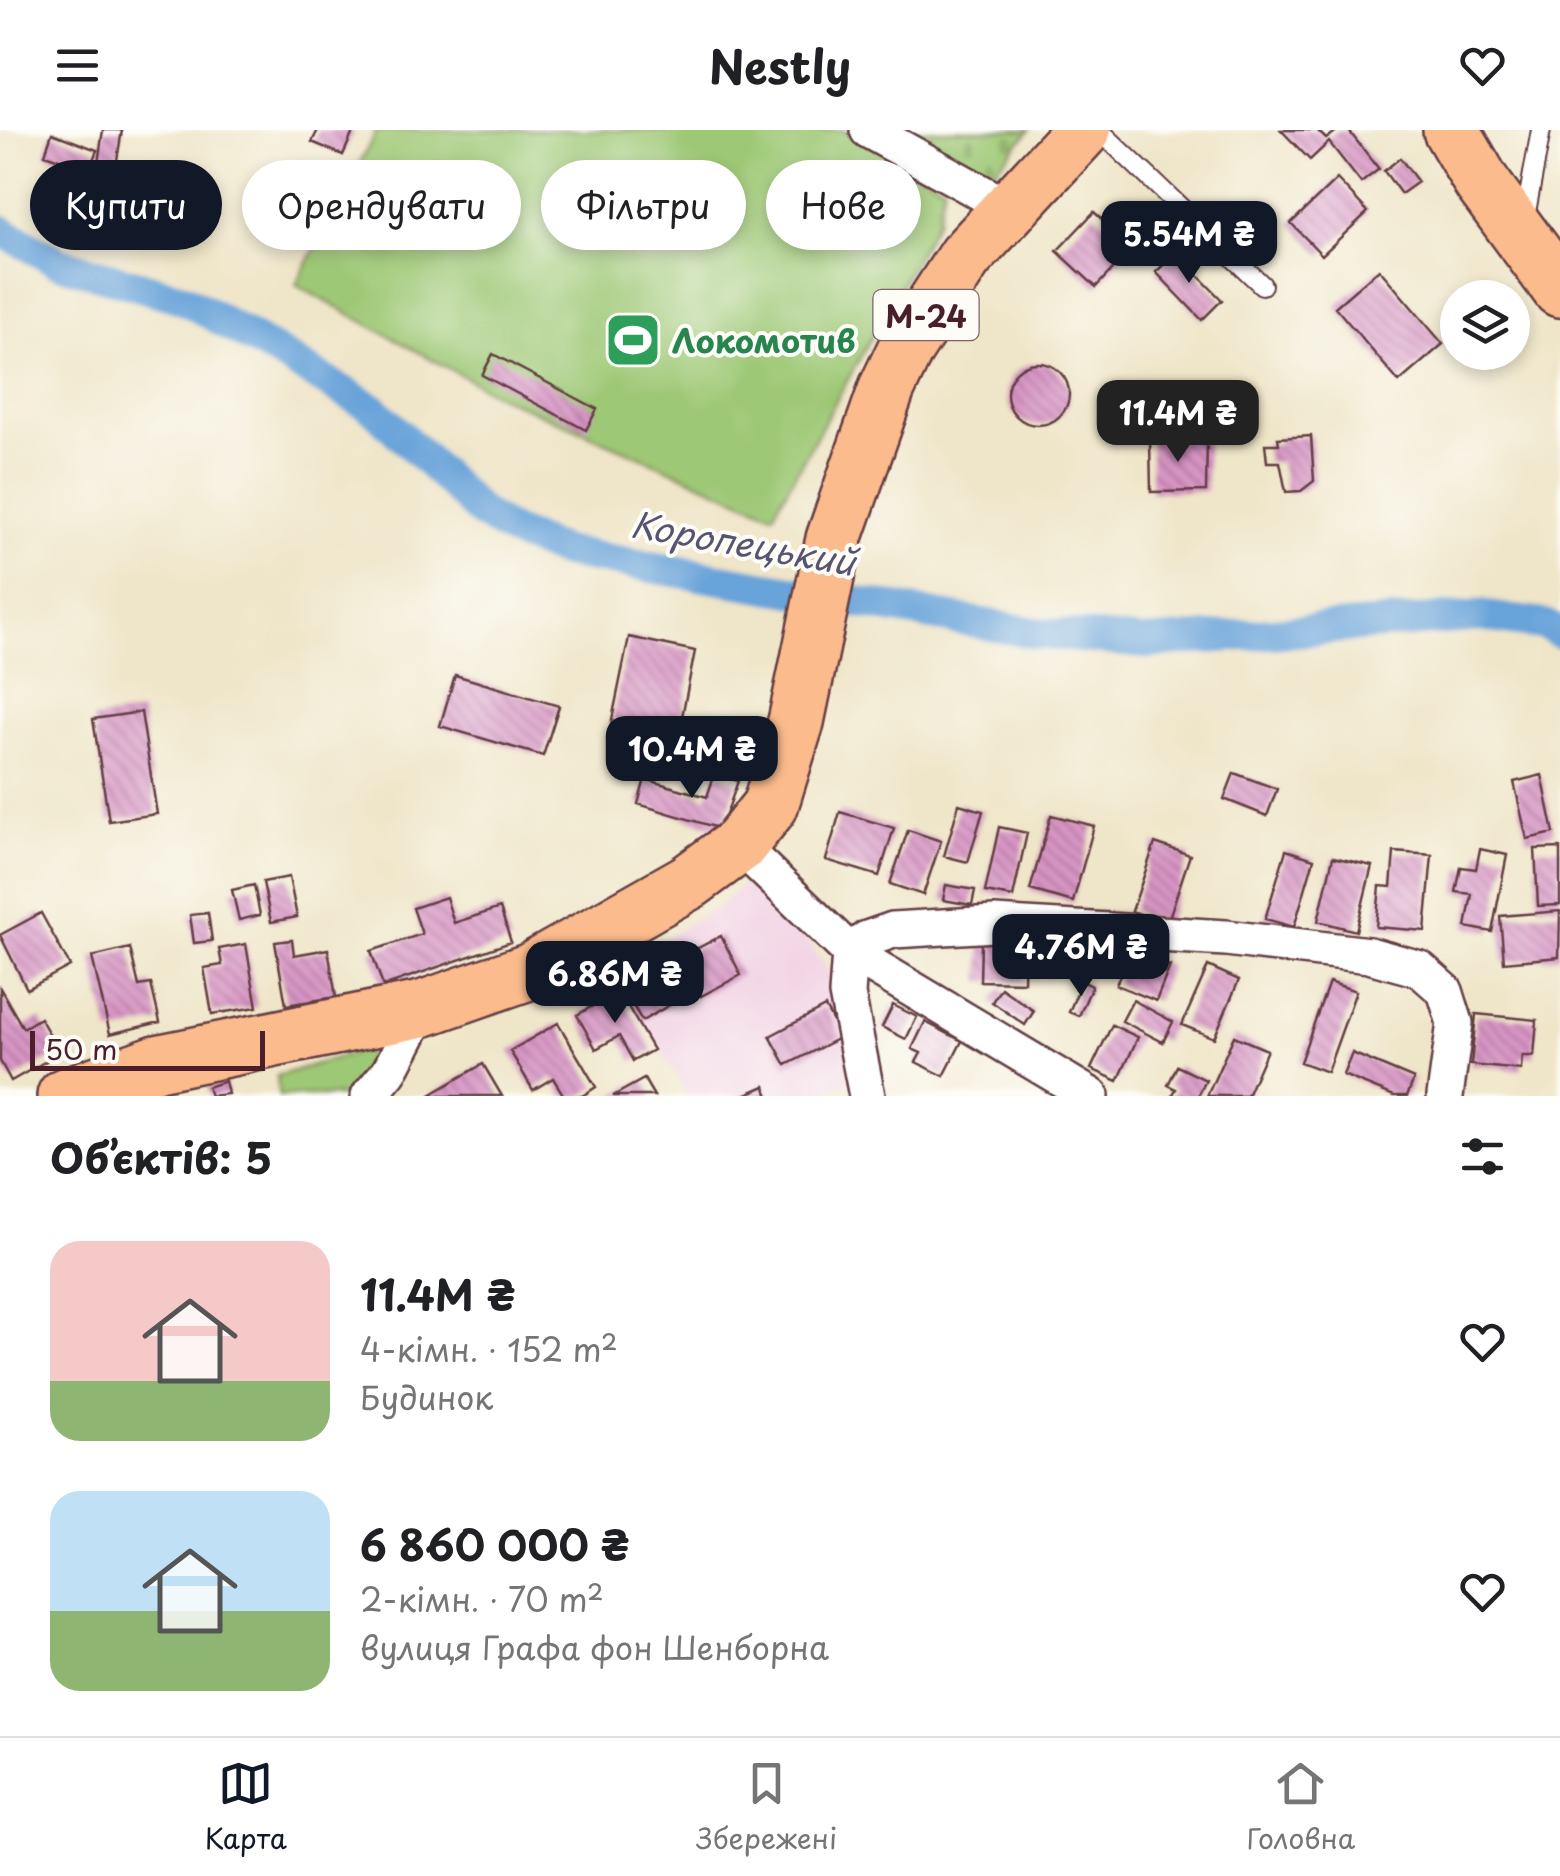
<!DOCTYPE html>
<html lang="uk">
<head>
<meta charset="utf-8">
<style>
  :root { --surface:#fff; --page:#f2f2f2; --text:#202124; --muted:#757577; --line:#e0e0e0; --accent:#111827 }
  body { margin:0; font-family:"Playpen Sans",sans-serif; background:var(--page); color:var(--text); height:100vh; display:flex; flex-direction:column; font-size:38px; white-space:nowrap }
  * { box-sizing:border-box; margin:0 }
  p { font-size:32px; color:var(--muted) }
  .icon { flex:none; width:55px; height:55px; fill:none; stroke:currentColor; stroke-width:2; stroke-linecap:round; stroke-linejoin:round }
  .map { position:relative; height:966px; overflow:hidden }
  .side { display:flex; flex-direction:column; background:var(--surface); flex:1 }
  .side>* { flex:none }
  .guide { position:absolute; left:30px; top:30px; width:1000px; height:90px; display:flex; gap:20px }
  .controls { position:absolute; left:1440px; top:150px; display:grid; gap:20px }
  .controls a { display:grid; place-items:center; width:90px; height:90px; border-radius:50%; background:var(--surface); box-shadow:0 5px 15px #0003; font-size:50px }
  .scale { position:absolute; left:30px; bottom:25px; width:235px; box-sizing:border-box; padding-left:10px; border:5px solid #4a1f2b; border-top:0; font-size:28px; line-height:35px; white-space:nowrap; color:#4a1f2b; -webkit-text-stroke:8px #fdfcf7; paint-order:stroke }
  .price { position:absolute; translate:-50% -85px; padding:0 22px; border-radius:20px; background:var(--accent); color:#fff; font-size:32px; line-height:65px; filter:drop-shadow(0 2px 5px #0008) }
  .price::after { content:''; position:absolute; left:50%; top:60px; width:30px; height:22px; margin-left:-15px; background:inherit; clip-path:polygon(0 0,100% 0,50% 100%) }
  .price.active { background:#222; color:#fff }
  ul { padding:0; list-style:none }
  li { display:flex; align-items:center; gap:30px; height:250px; padding:0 50px }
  li span { display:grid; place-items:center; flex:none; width:280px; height:200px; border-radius:30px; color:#555 }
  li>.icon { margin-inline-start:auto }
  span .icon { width:120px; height:120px; fill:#fffc; stroke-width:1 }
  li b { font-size:42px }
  h2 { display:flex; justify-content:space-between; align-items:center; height:120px; padding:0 50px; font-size:42px }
  .pill { padding:0 35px; border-radius:45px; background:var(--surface); box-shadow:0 5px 15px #0003; font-size:35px; line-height:90px }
  .pill.active { background:var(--accent); color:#fff }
  header { display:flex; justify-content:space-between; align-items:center; height:130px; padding:0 50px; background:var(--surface); font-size:45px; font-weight:700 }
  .dock { display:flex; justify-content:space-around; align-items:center; height:140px; border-top:2px solid var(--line); background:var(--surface); font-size:28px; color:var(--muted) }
  .dock a { display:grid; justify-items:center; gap:5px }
  .dock .active { color:var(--accent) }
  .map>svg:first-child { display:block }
  .built { fill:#f1d0e3 }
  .green { fill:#9dc875; stroke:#747450; stroke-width:2.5 }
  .cemetery { fill:url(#cemetery-stones); stroke:#747450; stroke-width:2.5 }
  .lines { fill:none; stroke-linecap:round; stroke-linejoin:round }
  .canal { stroke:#68a3d9; stroke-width:32 }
  .building { fill:url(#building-back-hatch) }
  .lane-casing { stroke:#633d43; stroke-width:22 }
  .street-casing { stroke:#633d43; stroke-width:40 }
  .highway-casing { stroke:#633d43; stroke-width:60 }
  .lane { stroke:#fff; stroke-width:18 }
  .street { stroke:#fff; stroke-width:35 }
  .highway { stroke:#fbbb8d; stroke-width:55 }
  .labels { text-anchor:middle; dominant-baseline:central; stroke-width:8; stroke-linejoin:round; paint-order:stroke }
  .shield { fill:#fdfcf7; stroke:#806168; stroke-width:2.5 }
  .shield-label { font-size:30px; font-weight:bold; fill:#4a1f2b }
  .leisure-label { font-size:32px; font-weight:bold; fill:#27864d; stroke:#fdfcf7; text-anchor:start }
  .water-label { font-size:35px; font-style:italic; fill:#565471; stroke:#fdfcf7 }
</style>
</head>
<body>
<header><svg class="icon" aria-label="menu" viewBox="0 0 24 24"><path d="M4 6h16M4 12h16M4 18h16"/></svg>Nestly<svg class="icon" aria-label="heart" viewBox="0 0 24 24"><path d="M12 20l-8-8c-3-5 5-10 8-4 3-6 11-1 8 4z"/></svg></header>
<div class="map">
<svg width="1560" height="966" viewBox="0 0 1560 966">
  <defs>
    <pattern id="cemetery-stones" width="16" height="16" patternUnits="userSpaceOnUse" patternTransform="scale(2.5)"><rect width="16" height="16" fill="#9dc875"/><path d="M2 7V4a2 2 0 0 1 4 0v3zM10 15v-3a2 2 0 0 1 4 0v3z" fill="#89ab65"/></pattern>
    <pattern id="building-back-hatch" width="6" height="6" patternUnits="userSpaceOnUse" patternTransform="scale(2.5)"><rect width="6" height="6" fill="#d794c4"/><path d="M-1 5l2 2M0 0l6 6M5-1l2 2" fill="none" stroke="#b0789f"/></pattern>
  </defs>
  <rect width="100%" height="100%" fill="#fdfcf7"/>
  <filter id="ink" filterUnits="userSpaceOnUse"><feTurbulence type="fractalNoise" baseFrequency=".01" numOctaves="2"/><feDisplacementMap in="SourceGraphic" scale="20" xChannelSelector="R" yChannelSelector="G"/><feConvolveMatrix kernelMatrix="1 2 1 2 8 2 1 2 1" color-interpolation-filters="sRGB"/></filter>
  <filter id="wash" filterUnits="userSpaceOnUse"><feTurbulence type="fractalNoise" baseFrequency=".0048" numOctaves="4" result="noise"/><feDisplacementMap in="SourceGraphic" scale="40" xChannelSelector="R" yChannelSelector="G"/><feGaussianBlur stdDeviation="2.25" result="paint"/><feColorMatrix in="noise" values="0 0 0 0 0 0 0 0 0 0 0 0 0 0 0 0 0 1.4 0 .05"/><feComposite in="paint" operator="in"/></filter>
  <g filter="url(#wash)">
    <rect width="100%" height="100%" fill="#efe5c8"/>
    <path class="built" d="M 758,741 L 838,853 L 855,951 L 808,966 L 688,966 L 613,838 L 717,778 Z"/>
    <path class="green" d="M 377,0 L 843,0 L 944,56 L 937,90 L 773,384 L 497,265 L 296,155 Z
      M 365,919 L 370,926 L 369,943 L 353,966 L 279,966 L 277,946 Z"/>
    <path class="cemetery" d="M 911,0 L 1030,0 L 992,44 Z"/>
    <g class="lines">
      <path class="canal" d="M 0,100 L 58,132 L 184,169 L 374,279 L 482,384 L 514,403 L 564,422 L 1036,503 L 1146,513 L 1482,486 L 1546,495 L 1560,503"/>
    </g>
    <g id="blocks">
      <path class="building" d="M 103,0 L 122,0 L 114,48 L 96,46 Z
        M 318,0 L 354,0 L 343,25 L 312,12 Z
        M 1281,0 L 1317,0 L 1326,9 L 1338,0 L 1348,0 L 1379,39 L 1361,53 L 1329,12 L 1310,30 Z
        M 52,3 L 97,20 L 89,40 L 45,24 Z
        M 1400,28 L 1418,52 L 1401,64 L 1384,41 Z
        M 1337,49 L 1368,82 L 1322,125 L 1291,93 Z
        M 1094,82 L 1133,117 L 1096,157 L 1057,121 Z
        M 1176,123 L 1222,170 L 1202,190 L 1156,142 Z
        M 1379,139 L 1443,214 L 1399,252 L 1335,177 Z
        M 493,224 L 597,279 L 586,300 L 482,245 Z
        M1007 264a31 31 0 1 1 62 0a31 31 0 1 1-62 0Z
        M 1311,306 L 1314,351 L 1301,361 L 1286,362 L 1280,332 L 1267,332 L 1265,314 L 1279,314 L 1278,308 Z
        M 1207,309 L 1206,361 L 1151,362 L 1150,310 Z
        M 629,507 L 695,521 L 675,622 L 608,609 Z
        M 455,545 L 559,576 L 543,626 L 440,596 Z
        M 141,582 L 157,684 L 109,691 L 93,589 Z
        M 715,643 L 738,651 L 721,699 L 638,674 L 645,649 L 707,667 Z
        M 1234,643 L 1277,659 L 1267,686 L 1224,669 Z
        M 1542,645 L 1554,703 L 1527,709 L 1514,652 Z
        M 959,674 L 983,681 L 968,732 L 944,726 Z
        M 840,682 L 894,698 L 879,746 L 826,730 Z
        M 1051,685 L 1094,696 L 1073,772 L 1030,760 Z
        M 999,697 L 1027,703 L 1013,767 L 985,762 Z
        M 908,700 L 941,711 L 923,765 L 890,754 Z
        M 1155,713 L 1190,725 L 1167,794 L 1132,781 Z
        M 1560,718 L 1560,775 L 1538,776 L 1535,719 Z
        M 1480,719 L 1507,725 L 1492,802 L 1466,797 L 1472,764 L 1456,762 L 1461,737 L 1476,739 Z
        M 1286,720 L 1314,729 L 1294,797 L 1265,789 Z
        M 1394,722 L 1432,725 L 1425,801 L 1376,797 L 1380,756 L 1391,757 Z
        M 1333,727 L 1372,736 L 1356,801 L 1318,791 Z
        M 289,747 L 297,787 L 271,792 L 263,752 Z
        M 254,755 L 260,785 L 239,790 L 232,760 Z
        M 946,755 L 975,760 L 972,775 L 943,770 Z
        M 446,767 L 454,793 L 500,778 L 511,812 L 383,856 L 371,821 L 422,804 L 413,778 Z
        M 1560,781 L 1559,827 L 1504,832 L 1500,786 Z
        M 41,783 L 70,836 L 27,859 L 0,805 Z
        M 208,783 L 212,811 L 194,813 L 190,785 Z
        M 721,806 L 741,845 L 701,866 L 681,827 Z
        M 292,810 L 294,825 L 328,819 L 336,867 L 286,875 L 275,812 Z
        M 981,812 L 1025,813 L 1024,852 L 980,851 Z
        M 246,814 L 257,877 L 212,884 L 204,838 L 222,835 L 219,819 Z
        M 130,818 L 139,856 L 151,854 L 160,892 L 110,904 L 92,827 Z
        M 1129,821 L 1170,836 L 1156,871 L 1116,855 Z
        M 666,836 L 683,867 L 642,891 L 624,860 Z
        M 1208,836 L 1239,850 L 1214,908 L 1182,895 Z
        M 1082,851 L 1092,856 L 1079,886 L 1069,882 Z
        M 1329,852 L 1356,861 L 1327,942 L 1300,932 Z
        M 0,858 L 23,898 L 40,888 L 60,923 L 11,951 L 0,931 Z
        M 1001,858 L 1034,881 L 1025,895 L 992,872 Z
        M 619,861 L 653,920 L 633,931 L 619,906 L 596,919 L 577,885 Z
        M 1133,870 L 1173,892 L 1163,912 L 1122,891 Z
        M 893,875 L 917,887 L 906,909 L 882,897 Z
        M 825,877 L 841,907 L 786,935 L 770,906 Z
        M 1476,884 L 1537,890 L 1534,926 L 1522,926 L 1521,940 L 1471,935 Z
        M 925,892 L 962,911 L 944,946 L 916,932 L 921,923 L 912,919 Z
        M 558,893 L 596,957 L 582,966 L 564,966 L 553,948 L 533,960 L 510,921 Z
        M 1112,895 L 1138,907 L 1118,951 L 1091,939 Z
        M 1234,906 L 1267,920 L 1247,966 L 1207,966 Z
        M 1352,923 L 1414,949 L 1407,966 L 1394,966 L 1343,945 Z
        M 483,934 L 502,966 L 428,966 Z
        M 1177,936 L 1206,950 L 1198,966 L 1172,966 L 1176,959 L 1168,955 Z
        M 644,949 L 654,966 L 613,966 Z
        M 225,951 L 228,964 L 210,966 L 207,957 Z
        M 765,956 L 769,966 L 742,966 Z"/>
    </g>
  </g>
  <g filter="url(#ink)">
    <use href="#blocks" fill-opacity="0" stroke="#633d43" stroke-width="2.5"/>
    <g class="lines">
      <g class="lane-casing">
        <path id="lane" d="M 1099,0 L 1262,155
          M 1524,93 L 1541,0"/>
      </g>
      <g class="street-casing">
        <path id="street" d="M 868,0 L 1009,78
          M 739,715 L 850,822 L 1091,966
          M 850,822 L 867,809 L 893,800 L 994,794 L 1226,808 L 1369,825 L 1420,839 L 1445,861 L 1455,893 L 1445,966
          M 850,822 L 847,864 L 867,966
          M 369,966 L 389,942 L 422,879"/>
      </g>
      <g class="highway-casing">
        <path id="highway" d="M 1451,0 L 1482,53 L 1560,159
          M 65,966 L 157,933 L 422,879 L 531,841 L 690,751 L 739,715 L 770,676 L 796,592 L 834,409 L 887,258 L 906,218 L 965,127 L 1083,0"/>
      </g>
      <use href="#lane" class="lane"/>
      <use href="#street" class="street"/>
      <use href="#highway" class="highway"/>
    </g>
  </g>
  <defs>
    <g id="stadium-square" transform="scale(2.875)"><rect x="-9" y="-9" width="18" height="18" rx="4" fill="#2e9e5b" stroke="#fdfcf7"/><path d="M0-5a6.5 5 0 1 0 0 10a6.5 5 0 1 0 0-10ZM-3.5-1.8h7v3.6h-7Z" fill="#fff"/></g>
  </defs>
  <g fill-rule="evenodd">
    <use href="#stadium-square" x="633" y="210"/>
  </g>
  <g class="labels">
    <rect class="shield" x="873.5" y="160" width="105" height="50" rx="8"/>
    <g class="shield-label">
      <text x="926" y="185">М-24</text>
    </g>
    <g class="leisure-label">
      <text x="672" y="210">Локомотив</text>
    </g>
    <g class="water-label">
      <text transform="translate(743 412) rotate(10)">Коропецький</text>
    </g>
  </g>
</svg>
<div class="controls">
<a><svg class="icon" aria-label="layers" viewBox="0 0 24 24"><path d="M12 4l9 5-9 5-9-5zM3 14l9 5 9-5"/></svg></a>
</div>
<div class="scale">50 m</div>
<b class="price" style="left:1189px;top:156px">5.54M ₴</b>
<b class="price active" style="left:1178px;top:335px">11.4M ₴</b>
<b class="price" style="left:692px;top:671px">10.4M ₴</b>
<b class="price" style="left:1081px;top:869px">4.76M ₴</b>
<b class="price" style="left:615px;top:896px">6.86M ₴</b>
<div class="guide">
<a class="pill active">Купити</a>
<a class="pill">Орендувати</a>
<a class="pill">Фільтри</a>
<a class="pill">Нове</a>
</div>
</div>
<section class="side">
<h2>Об’єктів: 5<svg class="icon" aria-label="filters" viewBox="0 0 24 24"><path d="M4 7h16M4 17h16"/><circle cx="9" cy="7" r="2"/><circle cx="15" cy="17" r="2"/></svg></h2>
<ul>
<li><span style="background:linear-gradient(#f6c9c9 70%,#8fb573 0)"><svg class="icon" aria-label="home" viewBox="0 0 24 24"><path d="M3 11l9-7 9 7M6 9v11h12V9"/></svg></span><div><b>11.4M ₴</b><p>4-кімн. · 152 m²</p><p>Будинок</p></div><svg class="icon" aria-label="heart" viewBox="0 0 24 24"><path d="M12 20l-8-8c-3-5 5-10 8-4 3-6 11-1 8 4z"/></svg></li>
<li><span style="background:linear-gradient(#bfe0f5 60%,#8fb573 0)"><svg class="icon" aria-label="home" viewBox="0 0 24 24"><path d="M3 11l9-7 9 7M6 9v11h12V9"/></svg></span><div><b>6 860 000 ₴</b><p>2-кімн. · 70 m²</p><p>вулиця Графа фон Шенборна</p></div><svg class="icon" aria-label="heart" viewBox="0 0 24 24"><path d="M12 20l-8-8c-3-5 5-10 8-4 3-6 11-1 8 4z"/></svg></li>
</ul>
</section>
<nav class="dock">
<a class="active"><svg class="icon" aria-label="map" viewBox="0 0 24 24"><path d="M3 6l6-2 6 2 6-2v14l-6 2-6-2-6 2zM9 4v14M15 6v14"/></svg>Карта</a>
<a><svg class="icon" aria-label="saved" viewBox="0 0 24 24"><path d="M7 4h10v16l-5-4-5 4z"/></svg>Збережені</a>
<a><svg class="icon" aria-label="home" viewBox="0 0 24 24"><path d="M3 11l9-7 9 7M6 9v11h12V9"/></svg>Головна</a>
</nav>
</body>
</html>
